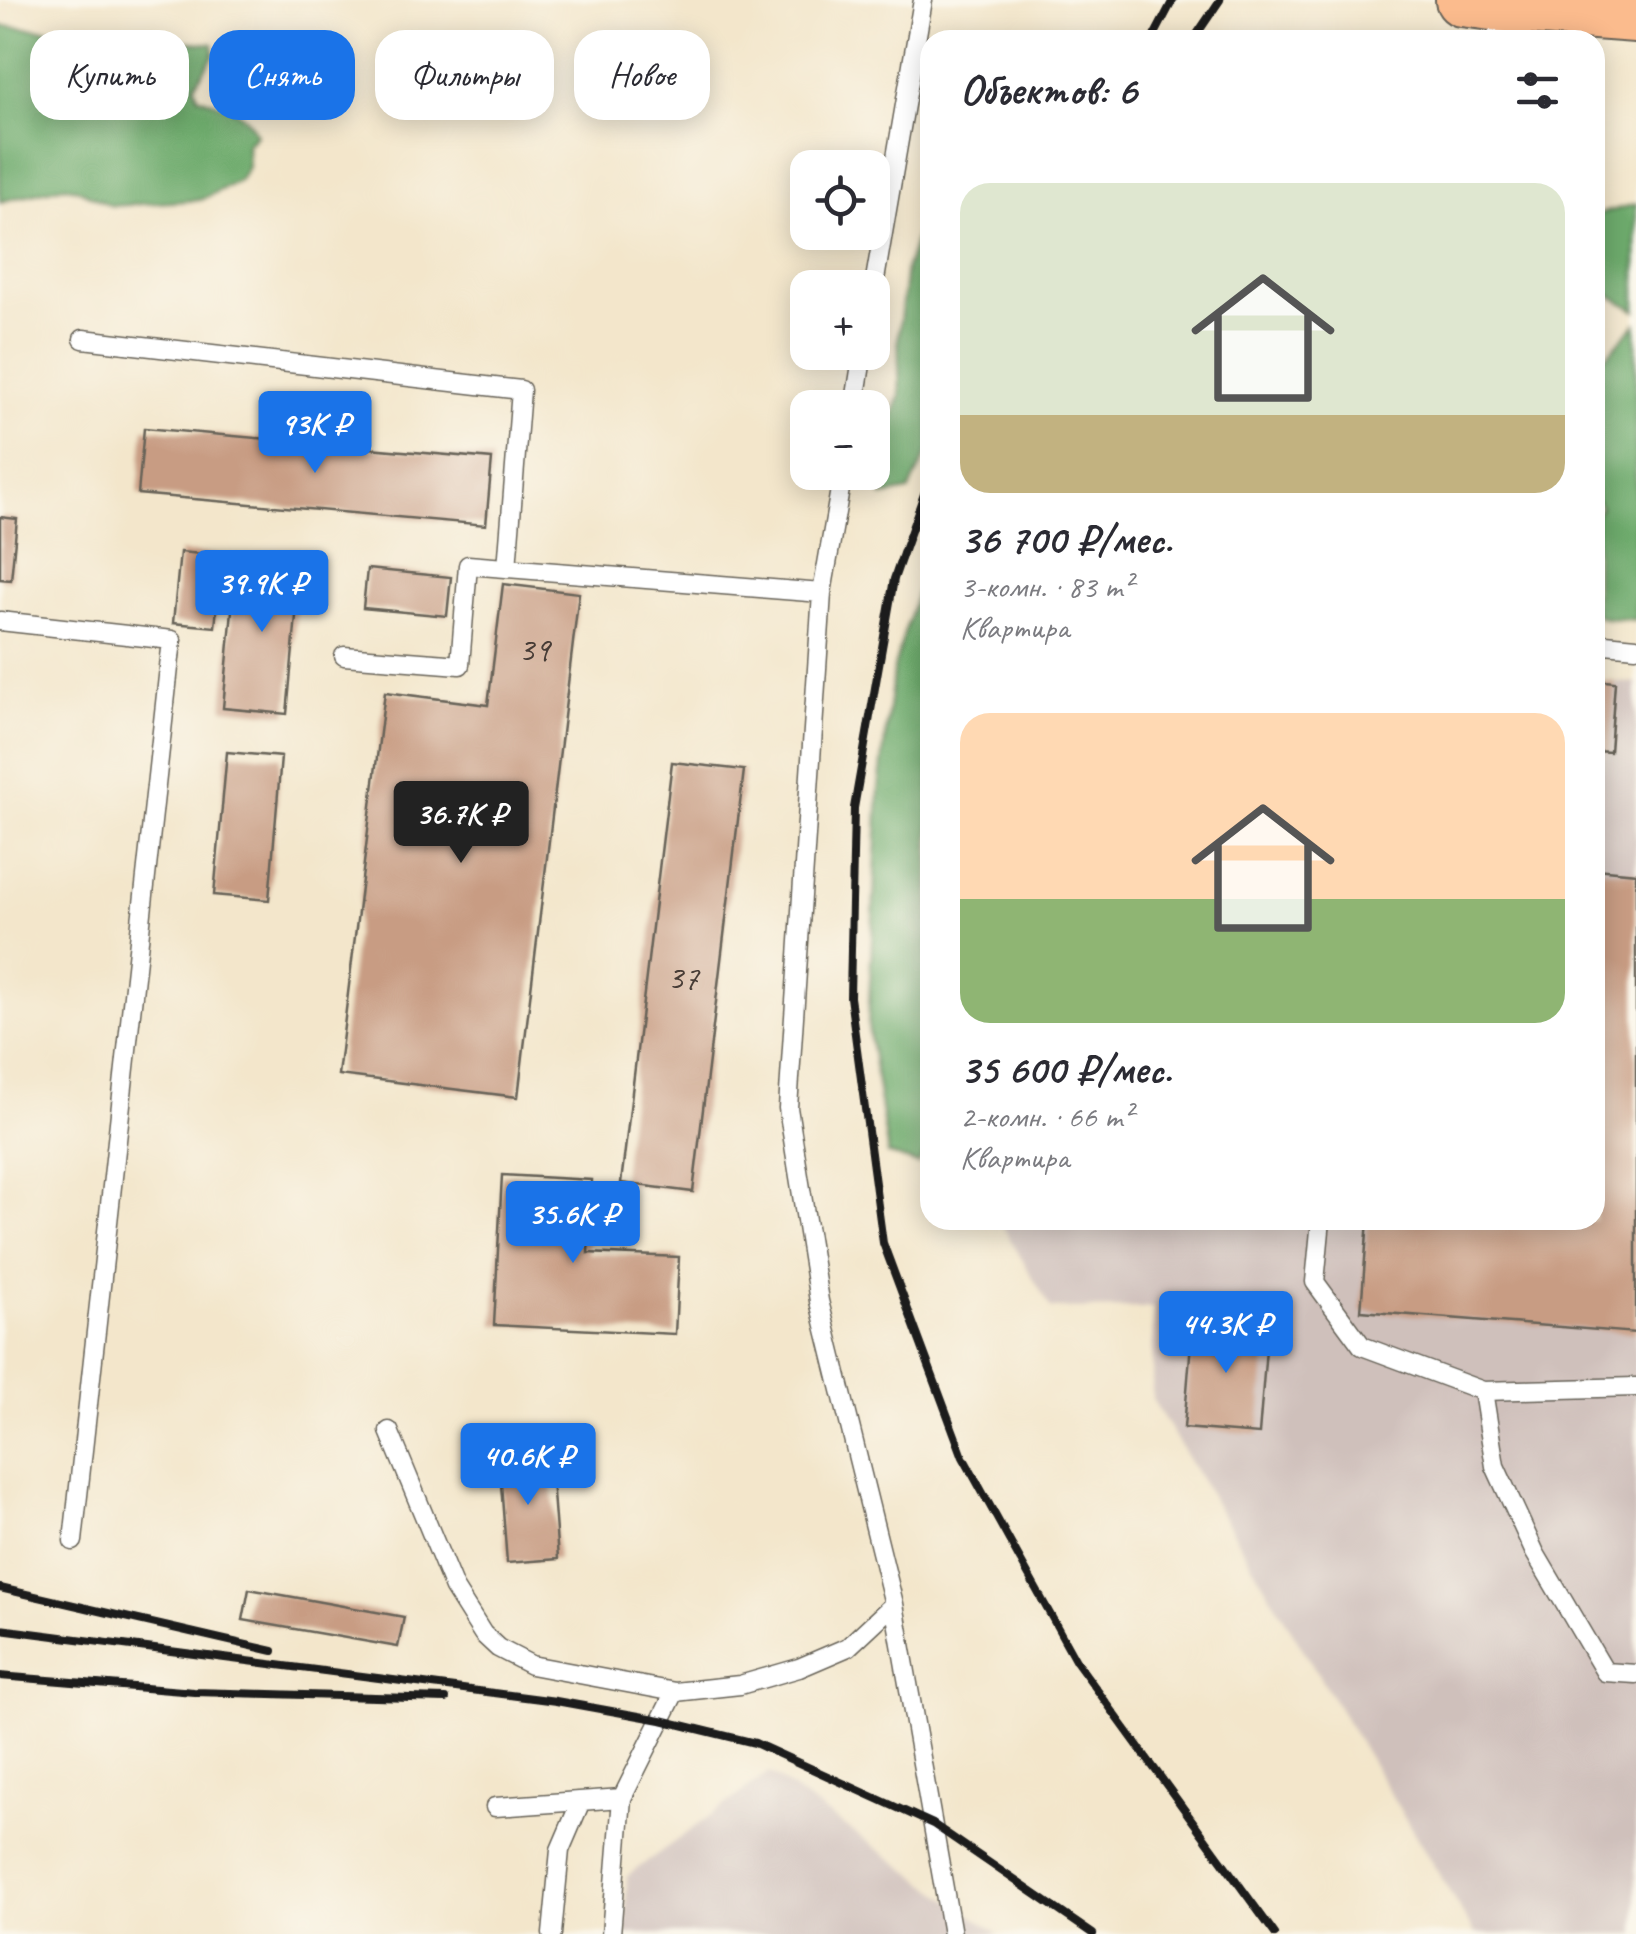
<!DOCTYPE html>
<html lang="ru">
<head>
<meta charset="utf-8">
<style>
  :root { --surface:#fff; --page:#f7f7f7; --text:#2b2b33; --muted:#7c7c81; --accent:#1a73e8 }
  body { margin:0; font-family:Caveat,sans-serif; background:var(--page); color:var(--text); height:100vh; display:flex; flex-direction:column; font-size:38px; white-space:nowrap }
  * { box-sizing:border-box; margin:0 }
  p { font-size:32px; color:var(--muted) }
  .icon { flex:none; width:55px; height:55px; fill:none; stroke:currentColor; stroke-width:2; stroke-linecap:round; stroke-linejoin:round }
  .map { position:relative; flex:1; overflow:hidden }
  .panel { position:absolute; left:920px; top:30px; width:685px; height:1200px; display:flex; flex-direction:column; background:var(--surface); border-radius:30px; box-shadow:0 5px 25px #0003 }
  .panel>* { flex:none }
  .hud { position:absolute; left:30px; top:30px; width:740px; height:90px; display:flex; gap:20px }
  .tools { position:absolute; left:790px; top:150px; display:grid; gap:20px }
  .tools a { display:grid; place-items:center; width:100px; height:100px; border-radius:20px; background:var(--surface); box-shadow:0 5px 25px #0003; font-size:50px }
  .price { position:absolute; translate:-50% -85px; padding:0 22px; border-radius:10px; background:var(--accent); color:#fff; font-size:32px; line-height:65px; filter:drop-shadow(0 2px 5px #0008) }
  .price::after { content:''; position:absolute; left:50%; top:60px; width:30px; height:22px; margin-left:-15px; background:inherit; clip-path:polygon(0 0,100% 0,50% 100%) }
  .price.selected { background:#222; color:#fff }
  ul { padding:0; list-style:none }
  li { display:grid; align-content:center; gap:20px; height:530px; padding:0 40px }
  li span { display:grid; place-items:center; height:310px; border-radius:30px; color:#555 }
  li>.icon { margin-inline-start:auto }
  span .icon { width:180px; height:180px; fill:#fffc; stroke-width:1 }
  li b { font-size:42px }
  h2 { display:flex; justify-content:space-between; align-items:center; height:120px; padding:0 40px; font-size:42px }
  .pill { padding:0 35px; border-radius:30px; background:var(--surface); box-shadow:0 5px 25px #0003; font-size:35px; line-height:90px }
  .pill.selected { background:var(--accent); color:#fff }
  .map>svg:first-child { display:block }
  .industrial { fill:#cfc0bb }
  .forest { fill:#6daa6c; stroke:#446344; stroke-width:2.5 }
  .building { fill:#c89c83 }
  .lines { fill:none; stroke-linecap:round; stroke-linejoin:round }
  .service-casing { stroke:#676359; stroke-width:21 }
  .primary-casing { stroke:#676359; stroke-width:56 }
  .service { stroke:#fff; stroke-width:18 }
  .primary { stroke:#fbbb8d; stroke-width:52 }
  .rail { stroke:#1c1c1c; stroke-width:8 }
  .labels { text-anchor:middle; dominant-baseline:central; stroke-width:8; stroke-linejoin:round; paint-order:stroke }
  .number-label { font-size:35px; fill:#473c36 }
</style>
</head>
<body>
<div class="map">
<svg width="1636" height="1934" viewBox="0 0 1636 1934">
  <rect width="100%" height="100%" fill="#fbf7ec"/>
  <filter id="ink" filterUnits="userSpaceOnUse"><feTurbulence type="fractalNoise" baseFrequency=".01" numOctaves="2"/><feDisplacementMap in="SourceGraphic" scale="20" xChannelSelector="R" yChannelSelector="G"/><feConvolveMatrix kernelMatrix="1 2 1 2 8 2 1 2 1" color-interpolation-filters="sRGB"/></filter>
  <filter id="wash" filterUnits="userSpaceOnUse"><feTurbulence type="fractalNoise" baseFrequency=".0048" numOctaves="4" result="noise"/><feDisplacementMap in="SourceGraphic" scale="40" xChannelSelector="R" yChannelSelector="G"/><feGaussianBlur stdDeviation="2.25" result="paint"/><feColorMatrix in="noise" values="0 0 0 0 0 0 0 0 0 0 0 0 0 0 0 0 0 1.4 0 .05"/><feComposite in="paint" operator="in"/></filter>
  <g filter="url(#wash)">
    <rect width="100%" height="100%" fill="#f3e6cb"/>
    <path class="industrial" d="M 1615,682 L 1636,683 L 1636,1934 L 1475,1934 L 1152,1399 L 1153,1308 L 1051,1309 L 999,1220 L 1595,1220 L 1595,751 L 1610,751 Z
      M 769,1773 L 999,1934 L 625,1934 L 627,1876 Z"/>
    <path class="forest" d="M 0,26 L 213,44 L 214,55 L 195,85 L 198,96 C 221,106 248,109 256,135 L 247,144 L 248,167 L 239,181 L 200,200 L 112,206 L 77,189 L 64,186 L 0,202 Z
      M 994,30 L 1047,33 L 1058,40 L 991,40 Z
      M 930,201 L 930,448 L 909,491 L 882,496 L 873,462 L 900,397 L 898,339 L 906,268 L 927,203 Z
      M 1636,204 L 1636,311 L 1607,293 L 1595,291 L 1595,215 Z
      M 1636,324 L 1636,620 L 1605,618 L 1595,614 L 1595,516 L 1601,507 L 1595,498 L 1595,352 L 1606,356 Z
      M 930,564 L 930,1145 L 918,1164 L 888,1154 L 868,1026 L 879,787 L 894,667 L 921,578 Z"/>
    <g id="blocks">
      <path class="building" d="M 144,428 L 492,459 L 486,525 L 138,494 Z
        M 0,517 L 17,519 L 11,580 L 0,579 Z
        M 180,552 L 222,556 L 215,627 L 173,623 Z
        M 237,556 L 301,561 L 287,714 L 223,708 Z
        M 367,569 L 451,577 L 447,616 L 363,608 Z
        M 503,584 L 579,593 L 518,1097 L 338,1075 L 385,692 L 488,705 Z
        M 1595,680 L 1615,682 L 1610,752 L 1595,751 Z
        M 227,752 L 281,757 L 269,900 L 214,895 Z
        M 672,762 L 744,770 L 693,1192 L 621,1183 Z
        M 1595,869 L 1636,873 L 1636,1333 L 1361,1311 L 1368,1220 L 1595,1220 Z
        M 502,1175 L 592,1180 L 588,1253 L 679,1257 L 675,1334 L 494,1325 Z
        M 1193,1318 L 1268,1324 L 1259,1434 L 1184,1428 Z
        M 550,1453 L 558,1559 L 507,1563 L 499,1457 Z
        M 249,1589 L 404,1617 L 398,1647 L 243,1620 Z"/>
    </g>
  </g>
  <g filter="url(#ink)">
    <use href="#blocks" fill-opacity="0" stroke="#676359" stroke-width="2.5"/>
    <g class="lines">
      <g class="service-casing">
        <path id="service" d="M 1494,40 L 1512,12
          M 872,297 L 923,0
          M 83,339 L 521,390 L 507,568
          M 854,408 L 863,352
          M 843,472 L 822,593 L 788,1108 L 819,1301 L 894,1604 L 952,1934
          M 0,621 L 172,640 L 73,1541
          M 1595,643 L 1636,647
          M 344,656 L 460,665 L 468,565 L 822,593
          M 1321,1220 L 1315,1282 L 1362,1346 L 1483,1391 L 1636,1387
          M 1483,1391 L 1495,1466 L 1535,1553 L 1605,1672 L 1636,1674
          M 389,1431 L 454,1588 L 483,1634 L 498,1648 L 531,1665 L 675,1692 L 740,1685 L 799,1668 L 848,1647 L 894,1604
          M 495,1807 L 622,1798
          M 552,1934 L 560,1850 L 581,1801
          M 611,1934 L 622,1798 L 675,1692"/>
      </g>
      <g class="primary-casing">
        <path id="primary" d="M 1462,0 L 1515,7 L 1636,16"/>
      </g>
      <use href="#service" class="service"/>
      <use href="#primary" class="primary"/>
      <path class="rail" d="M 1152,40 L 1173,0
        M 1193,40 L 1220,0
        M 930,477 L 894,579 L 854,808 L 850,997 L 883,1243 L 963,1457 L 1076,1661 L 1275,1934
        M 0,1588 L 273,1651
        M 0,1629 L 556,1701 L 661,1720 L 755,1743 L 933,1824 L 1093,1934
        M 0,1676 L 194,1692 L 446,1699"/>
    </g>
  </g>
  <g class="labels">
    <g class="number-label">
      <text x="534" y="649">39</text>
      <text x="683" y="977">37</text>
    </g>
  </g>
</svg>
<div class="tools">
<a><svg class="icon" aria-label="locate" viewBox="0 0 24 24"><circle cx="12" cy="12" r="6"/><path d="M12 2v4M12 18v4M2 12h4M18 12h4"/></svg></a>
<a>+</a>
<a>−</a>
</div>
<b class="price" style="left:315px;top:476px">93K ₽</b>
<b class="price" style="left:262px;top:635px">39.9K ₽</b>
<b class="price selected" style="left:461px;top:866px">36.7K ₽</b>
<b class="price" style="left:573px;top:1266px">35.6K ₽</b>
<b class="price" style="left:1226px;top:1376px">44.3K ₽</b>
<b class="price" style="left:528px;top:1508px">40.6K ₽</b>
<div class="hud">
<a class="pill">Купить</a>
<a class="pill selected">Снять</a>
<a class="pill">Фильтры</a>
<a class="pill">Новое</a>
</div>
<section class="panel">
<h2>Объектов: 6<svg class="icon" aria-label="filters" viewBox="0 0 24 24"><path d="M4 7h16M4 17h16"/><circle cx="9" cy="7" r="2"/><circle cx="15" cy="17" r="2"/></svg></h2>
<ul>
<li><span style="background:linear-gradient(#dfe7d0 75%,#c2b280 0)"><svg class="icon" aria-label="home" viewBox="0 0 24 24"><path d="M3 11l9-7 9 7M6 9v11h12V9"/></svg></span><div><b>36 700 ₽/мес.</b><p>3-комн. · 83 m²</p><p>Квартира</p></div></li>
<li><span style="background:linear-gradient(#ffd9b3 60%,#8fb573 0)"><svg class="icon" aria-label="home" viewBox="0 0 24 24"><path d="M3 11l9-7 9 7M6 9v11h12V9"/></svg></span><div><b>35 600 ₽/мес.</b><p>2-комн. · 66 m²</p><p>Квартира</p></div></li>
</ul>
</section>
</div>
</body>
</html>
